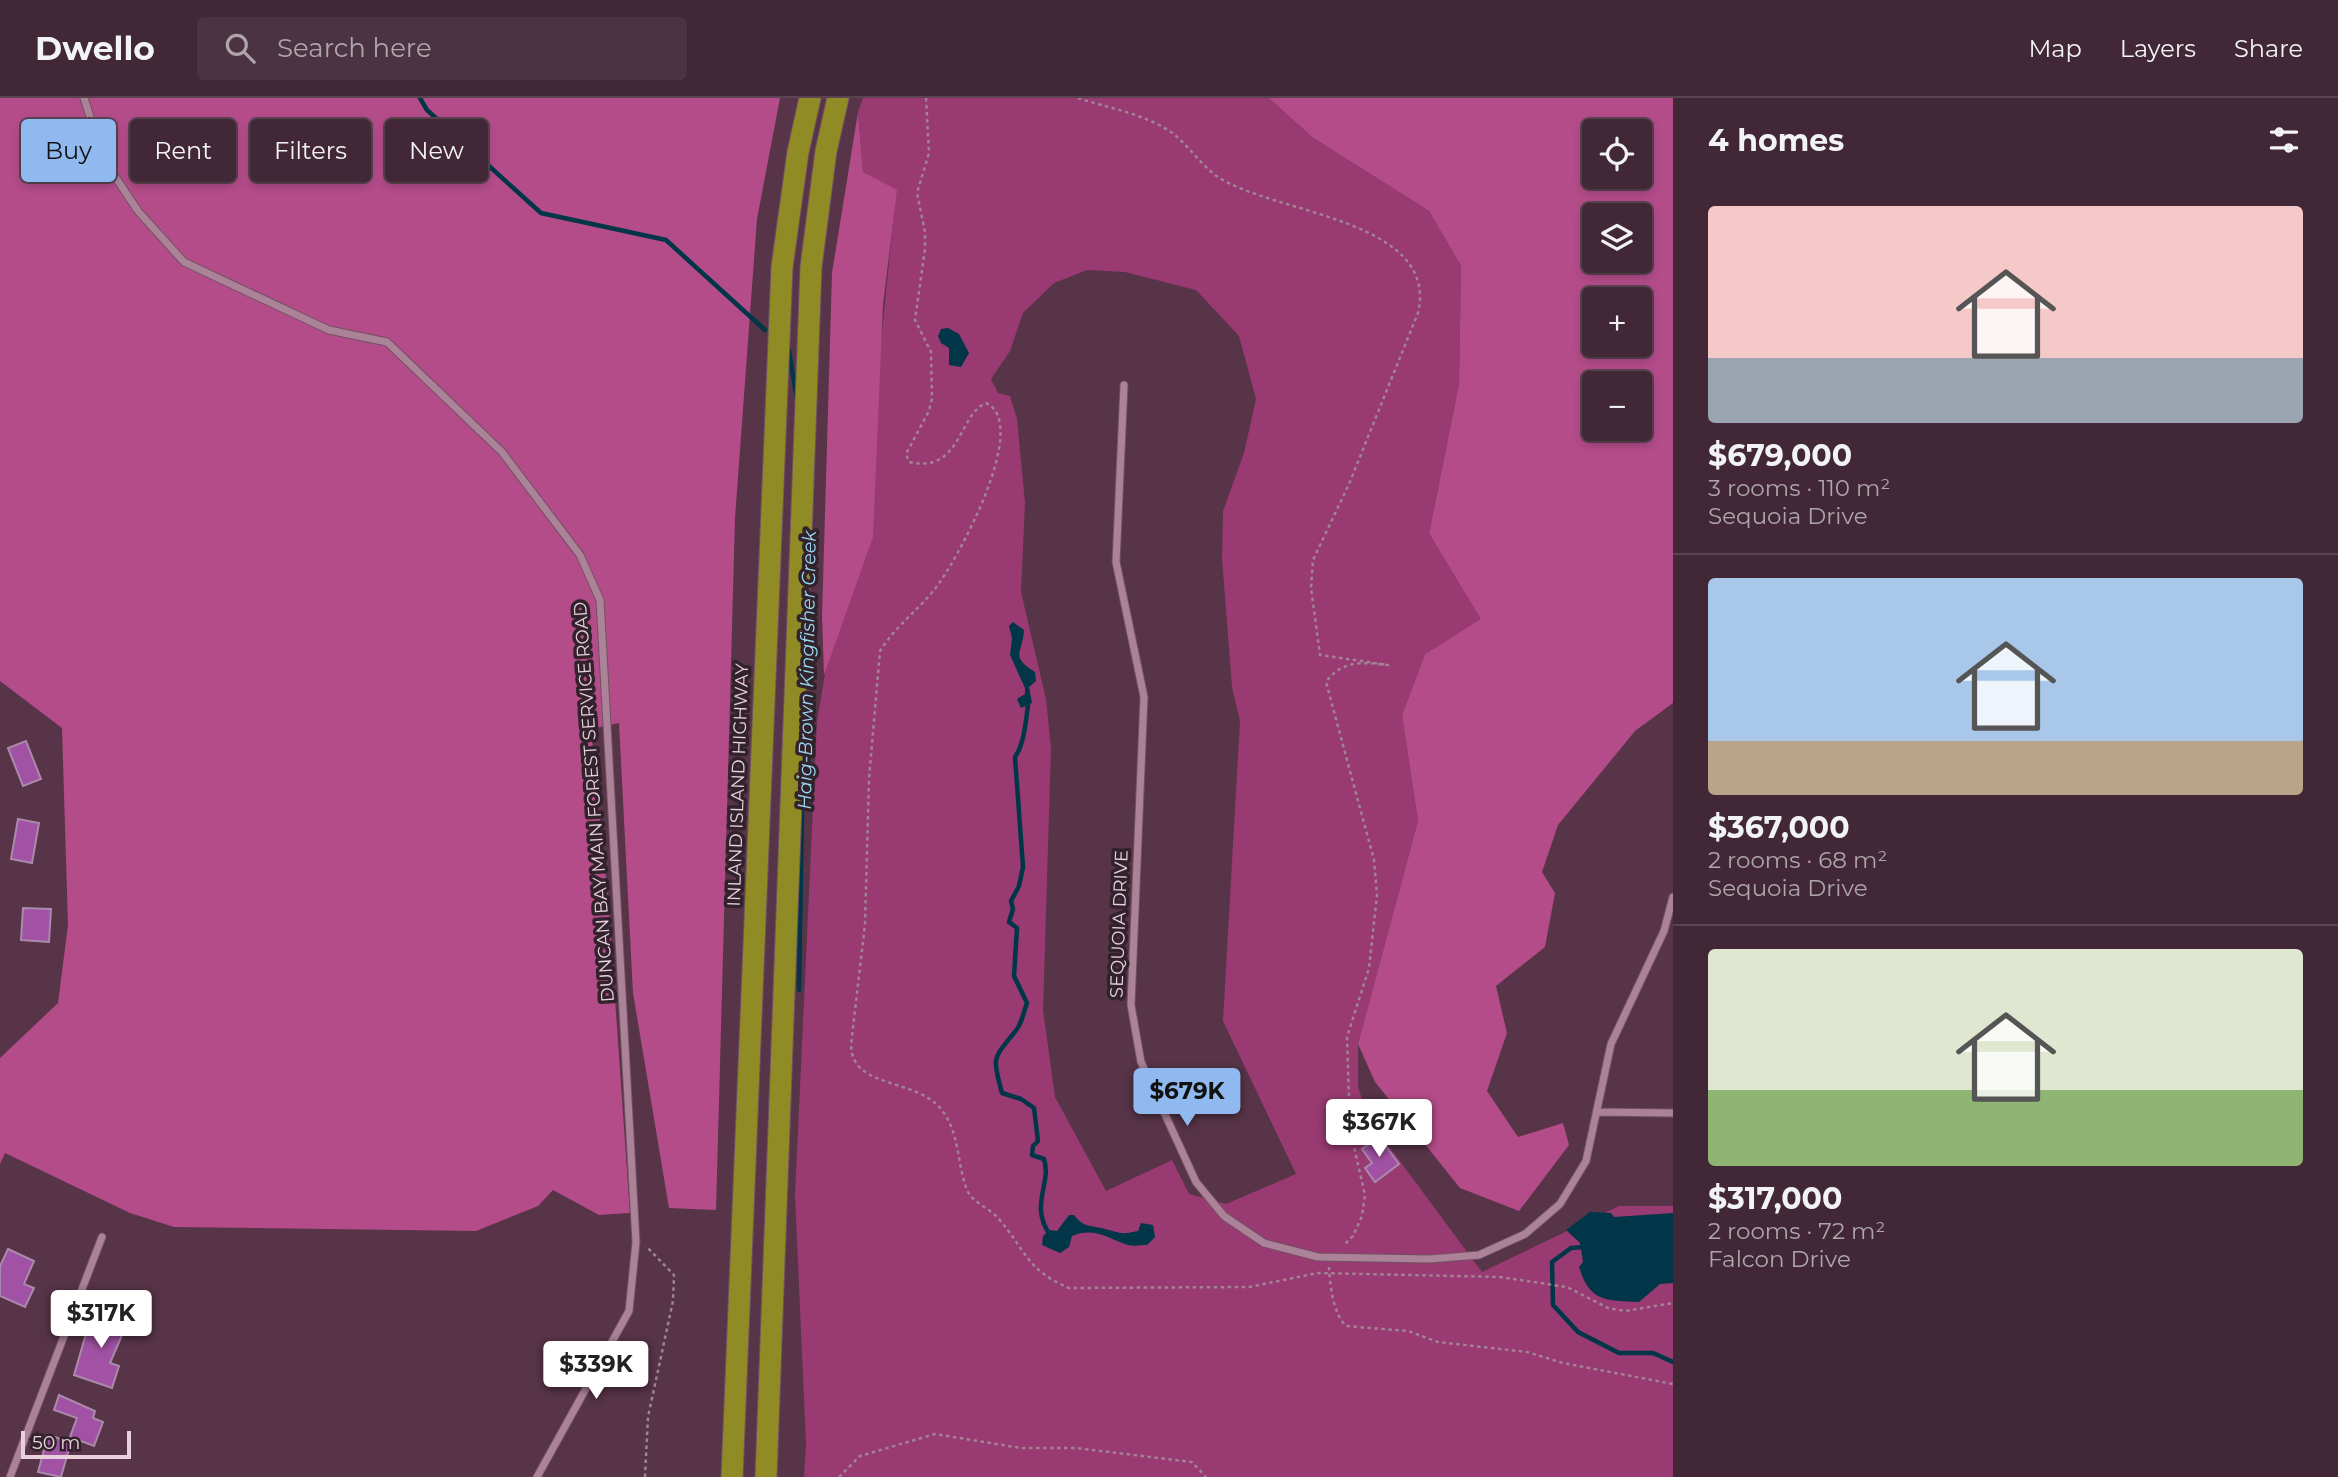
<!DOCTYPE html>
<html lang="en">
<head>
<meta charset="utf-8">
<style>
  :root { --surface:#422736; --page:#4c3342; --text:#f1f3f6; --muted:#aea5ad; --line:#5a4451; --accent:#90b9f0 }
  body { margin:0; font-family:Montserrat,sans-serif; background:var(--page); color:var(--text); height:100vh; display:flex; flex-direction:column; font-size:26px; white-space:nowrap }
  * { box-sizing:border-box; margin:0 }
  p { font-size:23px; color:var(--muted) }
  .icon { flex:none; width:38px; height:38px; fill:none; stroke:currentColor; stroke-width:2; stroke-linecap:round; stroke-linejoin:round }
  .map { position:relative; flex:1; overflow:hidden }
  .details { display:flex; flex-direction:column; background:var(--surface); width:665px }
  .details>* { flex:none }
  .banner { position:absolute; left:21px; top:21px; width:665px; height:63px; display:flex; gap:14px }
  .buttons { position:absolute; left:1582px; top:21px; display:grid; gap:14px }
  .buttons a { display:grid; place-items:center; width:70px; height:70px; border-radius:7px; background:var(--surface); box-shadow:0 4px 10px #0003,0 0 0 2px var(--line); font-size:35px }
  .scale { position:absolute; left:21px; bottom:18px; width:110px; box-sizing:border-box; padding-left:7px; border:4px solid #e8d1dd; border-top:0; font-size:19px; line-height:24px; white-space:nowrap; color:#e8d1dd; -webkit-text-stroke:5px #32222b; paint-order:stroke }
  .price { position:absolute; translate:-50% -60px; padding:0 16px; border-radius:7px; background:#fff; color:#222; font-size:23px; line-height:46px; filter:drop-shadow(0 2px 4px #0008) }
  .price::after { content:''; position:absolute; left:50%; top:42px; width:21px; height:16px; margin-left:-10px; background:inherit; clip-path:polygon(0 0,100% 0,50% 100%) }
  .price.on { background:var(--accent); color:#111 }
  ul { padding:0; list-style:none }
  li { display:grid; align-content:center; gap:14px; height:371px; padding:0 35px }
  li+li { border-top:2px solid var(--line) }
  li span { display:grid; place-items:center; height:217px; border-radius:7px; color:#555 }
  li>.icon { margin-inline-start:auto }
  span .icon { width:126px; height:126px; fill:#fffc; stroke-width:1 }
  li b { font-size:30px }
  h2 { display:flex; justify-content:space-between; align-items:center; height:84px; padding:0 35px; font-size:30px }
  .pill { padding:0 24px; border-radius:7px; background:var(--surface); box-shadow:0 4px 10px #0003,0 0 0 2px var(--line); font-size:24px; line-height:63px }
  .pill.on { background:var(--accent); color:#111 }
  header { display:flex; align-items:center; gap:42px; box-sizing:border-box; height:98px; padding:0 35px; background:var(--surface); border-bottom:2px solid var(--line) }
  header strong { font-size:33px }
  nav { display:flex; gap:38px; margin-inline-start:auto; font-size:24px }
  .search { width:490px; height:63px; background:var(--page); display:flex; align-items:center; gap:18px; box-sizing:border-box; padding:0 24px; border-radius:7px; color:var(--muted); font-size:26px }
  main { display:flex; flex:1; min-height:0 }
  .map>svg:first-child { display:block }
  .green { fill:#993a73; fill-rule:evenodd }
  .forest { fill:#b34c89; fill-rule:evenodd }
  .water { fill:#003648 }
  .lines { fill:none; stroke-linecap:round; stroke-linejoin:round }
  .stream { stroke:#003648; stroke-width:4.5 }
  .building { fill:#a252a5; stroke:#aa8aaa; stroke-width:2 }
  .street-casing { stroke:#705262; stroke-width:9 }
  .highway-casing { stroke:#705262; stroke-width:23 }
  .path { stroke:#a18393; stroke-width:2.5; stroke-dasharray:3.5 3.5; stroke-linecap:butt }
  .street { stroke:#ac8298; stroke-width:7 }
  .highway { stroke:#918b26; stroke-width:21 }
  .labels { text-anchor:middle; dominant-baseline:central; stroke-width:7; stroke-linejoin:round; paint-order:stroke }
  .street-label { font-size:18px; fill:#e8d1dd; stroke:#32222b }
  .water-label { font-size:19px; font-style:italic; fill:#99d7f1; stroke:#32222b }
</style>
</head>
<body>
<header>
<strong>Dwello</strong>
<div class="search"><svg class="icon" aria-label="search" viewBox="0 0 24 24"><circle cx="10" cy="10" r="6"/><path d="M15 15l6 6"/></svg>Search here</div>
<nav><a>Map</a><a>Layers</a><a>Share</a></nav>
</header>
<main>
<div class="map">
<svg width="1673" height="1379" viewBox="0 0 1673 1379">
  <rect width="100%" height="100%" fill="#583448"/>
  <path class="green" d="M 863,0 L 1269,0 L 1312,39 L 1429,113 L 1461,168 L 1459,286 L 1429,434 L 1482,521 L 1425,556 L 1402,617 L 1418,723 L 1358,946 L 1358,989 L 1368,1020 L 1482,1174 L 1619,1108 L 1673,1108 L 1673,1379 L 804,1379 L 806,1346 L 795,1097 L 817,623 L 881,245 L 896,93 L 863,74 L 858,14 ZM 1087,172 L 1125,174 L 1196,192 L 1239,238 L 1256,301 L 1244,355 L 1223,413 L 1222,460 L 1232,589 L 1240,623 L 1223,923 L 1296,1076 L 1226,1106 L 1189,1096 L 1172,1062 L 1106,1093 L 1055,999 L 1043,912 L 1051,651 L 1046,601 L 1021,494 L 1025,405 L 1017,321 L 1010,298 L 998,295 L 991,281 L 1010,253 L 1023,215 L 1054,185 Z"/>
  <path class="forest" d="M 0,0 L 780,0 L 757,121 L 735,420 L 716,1112 L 669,1110 L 633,895 L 619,625 L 591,631 L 608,801 L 630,1115 L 599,1117 L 553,1092 L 538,1108 L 476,1133 L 174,1129 L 130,1115 L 5,1055 L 0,1066 L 0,960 L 58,905 L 68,827 L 62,630 L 0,583 Z
    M 862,0 L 858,15 L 863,74 L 897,92 L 883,207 L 873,439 L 824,577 L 822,518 L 832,175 L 858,14 Z
    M 1269,0 L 1673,0 L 1673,605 L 1635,633 L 1558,727 L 1542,774 L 1555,795 L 1545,849 L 1496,888 L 1507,935 L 1487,993 L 1518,1039 L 1563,1025 L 1569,1047 L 1519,1113 L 1460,1090 L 1375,984 L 1358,946 L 1418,723 L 1402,617 L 1425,556 L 1481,521 L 1429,435 L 1459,286 L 1461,168 L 1429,113 L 1312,39 ZM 1640,33 L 1640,79 L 1594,79 L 1594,33 ZM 1640,117 L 1640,163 L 1594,163 L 1594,117 ZM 1594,201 L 1640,201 L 1640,247 L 1594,247 ZM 1594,285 L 1640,285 L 1640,331 L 1594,331 Z"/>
  <path class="water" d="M 948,230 L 959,236 L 969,255 L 961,269 L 949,267 L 949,250 L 941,245 L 938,238 L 941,231 Z
    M 1013,524 L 1024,532 C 1023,555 1009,558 1035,574 L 1036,583 L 1029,589 L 1032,605 L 1021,610 L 1017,601 L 1025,596 L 1025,590 L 1010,557 L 1012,540 L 1009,528 Z
    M 1590,1114 L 1611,1115 L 1614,1119 L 1673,1115 L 1673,1185 L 1660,1186 L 1639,1204 C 1606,1202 1590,1205 1579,1169 L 1583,1164 L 1580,1145 L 1566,1132 Z
    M 1069,1117 L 1074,1117 C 1084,1130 1090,1127 1105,1131 C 1122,1135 1119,1137 1138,1133 L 1141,1125 L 1153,1127 L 1155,1139 L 1147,1147 C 1140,1147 1131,1149 1125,1146 C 1107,1139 1092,1129 1072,1138 L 1069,1149 L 1060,1155 L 1042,1147 L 1043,1138 L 1050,1132 L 1057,1133 Z"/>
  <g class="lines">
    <path class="stream" d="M 420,0 L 427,12 L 541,115 L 666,142 L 765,232
      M 789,253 L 797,301
      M 1028,607 C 1026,622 1024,647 1015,659 L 1023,769 L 1019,788 L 1011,803 L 1013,811 L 1009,824 L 1017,830 L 1014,878 L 1027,905 C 1024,913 1022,924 1017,931 C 994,961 991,956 1002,995 L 1021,1001 L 1034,1010 L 1038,1043 L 1033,1048 L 1032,1057 L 1044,1061 C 1052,1086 1029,1107 1050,1137
      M 799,892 L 803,652
      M 1585,1149 L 1571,1150 L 1552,1164 L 1553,1207 L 1578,1234 L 1619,1255 L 1653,1255 L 1673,1264"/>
  </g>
  <path class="building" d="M 26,643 L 41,681 L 23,688 L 8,650 Z
    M 18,721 L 39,725 L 32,765 L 11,761 Z
    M 23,810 L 51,811 L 49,844 L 21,842 Z
    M 1379,1039 L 1399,1066 L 1375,1084 L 1365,1070 L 1372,1065 L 1362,1051 Z
    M 8,1151 L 34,1163 L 24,1186 L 34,1190 L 25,1209 L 0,1198 L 0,1168 Z
    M 110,1213 L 129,1221 L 110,1265 L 119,1268 L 112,1290 L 74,1277 L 90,1222 L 103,1228 Z
    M 59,1297 L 95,1313 L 93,1320 L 103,1324 L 94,1348 L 70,1339 L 77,1320 L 54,1312 Z
    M 48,1337 L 71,1344 L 61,1379 L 38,1374 Z"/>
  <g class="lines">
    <g class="street-casing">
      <path id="street" d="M 84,0 L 104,62 L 138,113 L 184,164 L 329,232 L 387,244 L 502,354 L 580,457 L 600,502 L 636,1144 L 629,1213 L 537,1379
        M 1124,287 L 1116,464 L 1144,599 L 1131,907 L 1141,964 L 1196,1084 L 1224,1118 L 1264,1145 L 1318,1159 L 1429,1161 L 1479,1157 L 1525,1136 L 1560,1106 L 1586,1063 L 1611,946 L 1664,833 L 1673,799
        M 1598,1014 L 1673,1015
        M 10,1379 L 102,1139"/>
    </g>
    <g class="highway-casing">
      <path id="highway" d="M 732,1379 L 782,169 L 798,54 L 810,0
        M 766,1379 L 811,169 L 826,53 L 838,0"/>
    </g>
    <path class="path" d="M 926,0 L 929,55 L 917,95 L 925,134 L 925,151 L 915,222 L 931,254 L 932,300 L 929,313 L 906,356 L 909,364 C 962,376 958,316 986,305 C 1032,326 956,465 934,492 C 917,513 895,529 880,553 L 869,681 L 865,826 L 851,947 C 852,993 919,978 944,1015 C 960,1039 957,1066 967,1092 C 972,1104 989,1110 998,1120 C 1026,1152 1026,1172 1069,1190 L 1249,1189 L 1318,1175 L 1500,1179 L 1567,1189 L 1608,1210 L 1625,1213 L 1673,1205
      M 1078,0 C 1108,10 1151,17 1176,38 C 1191,51 1202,68 1218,79 C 1274,116 1440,121 1418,215 L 1349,386 L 1313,462 L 1311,490 L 1320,557 L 1388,567 C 1363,564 1342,562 1326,584 L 1374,762 L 1377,797 L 1369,870 L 1347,939 L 1350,1031 L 1365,1097 L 1362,1118 L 1353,1138 L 1345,1146
      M 1329,1169 C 1330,1188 1333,1215 1346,1228 L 1408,1233 L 1438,1244 L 1527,1254 L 1563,1265 L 1673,1286
      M 645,1379 L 648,1319 L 673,1203 L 674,1177 L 646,1148
      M 839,1379 L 860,1358 L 935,1336 L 1021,1350 L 1076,1350 L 1192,1364 L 1206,1379"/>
    <use href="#street" class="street"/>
    <use href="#highway" class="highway"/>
  </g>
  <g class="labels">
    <g class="street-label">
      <text transform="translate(738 687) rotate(-88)">INLAND ISLAND HIGHWAY</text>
      <text transform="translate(594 704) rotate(-94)">DUNCAN BAY MAIN FOREST SERVICE ROAD</text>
      <text transform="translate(1119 826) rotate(-88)">SEQUOIA DRIVE</text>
    </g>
    <g class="water-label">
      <text transform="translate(807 572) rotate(-89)">Haig-Brown Kingfisher Creek</text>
    </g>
  </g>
</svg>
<div class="buttons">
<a><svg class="icon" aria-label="locate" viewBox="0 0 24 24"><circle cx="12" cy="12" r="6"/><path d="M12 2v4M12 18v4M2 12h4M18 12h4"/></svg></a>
<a><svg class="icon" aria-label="layers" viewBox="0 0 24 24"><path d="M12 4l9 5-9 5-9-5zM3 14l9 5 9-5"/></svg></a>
<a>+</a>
<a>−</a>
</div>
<div class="scale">50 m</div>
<b class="price on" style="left:1187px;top:1030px">$679K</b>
<b class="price" style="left:1379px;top:1061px">$367K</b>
<b class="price" style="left:101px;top:1252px">$317K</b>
<b class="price" style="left:596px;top:1303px">$339K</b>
<div class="banner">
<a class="pill on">Buy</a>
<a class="pill">Rent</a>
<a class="pill">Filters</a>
<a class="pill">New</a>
</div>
</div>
<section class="details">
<h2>4 homes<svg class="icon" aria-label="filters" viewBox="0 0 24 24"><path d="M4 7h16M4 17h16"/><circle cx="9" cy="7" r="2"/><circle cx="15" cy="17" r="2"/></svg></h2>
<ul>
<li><span style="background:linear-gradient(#f6c9c9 70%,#9aa5b1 0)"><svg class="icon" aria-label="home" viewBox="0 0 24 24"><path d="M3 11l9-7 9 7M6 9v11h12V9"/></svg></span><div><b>$679,000</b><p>3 rooms · 110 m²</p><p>Sequoia Drive</p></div></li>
<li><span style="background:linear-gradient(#a9c7e8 75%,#b9a48a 0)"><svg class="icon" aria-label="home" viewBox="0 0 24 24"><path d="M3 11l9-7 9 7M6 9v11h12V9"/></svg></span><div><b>$367,000</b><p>2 rooms · 68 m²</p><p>Sequoia Drive</p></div></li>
<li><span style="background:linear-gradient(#dfe7d0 65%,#8fb573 0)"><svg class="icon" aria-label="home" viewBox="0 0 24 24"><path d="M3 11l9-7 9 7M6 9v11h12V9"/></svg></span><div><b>$317,000</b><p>2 rooms · 72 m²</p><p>Falcon Drive</p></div></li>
</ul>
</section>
</main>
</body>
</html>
